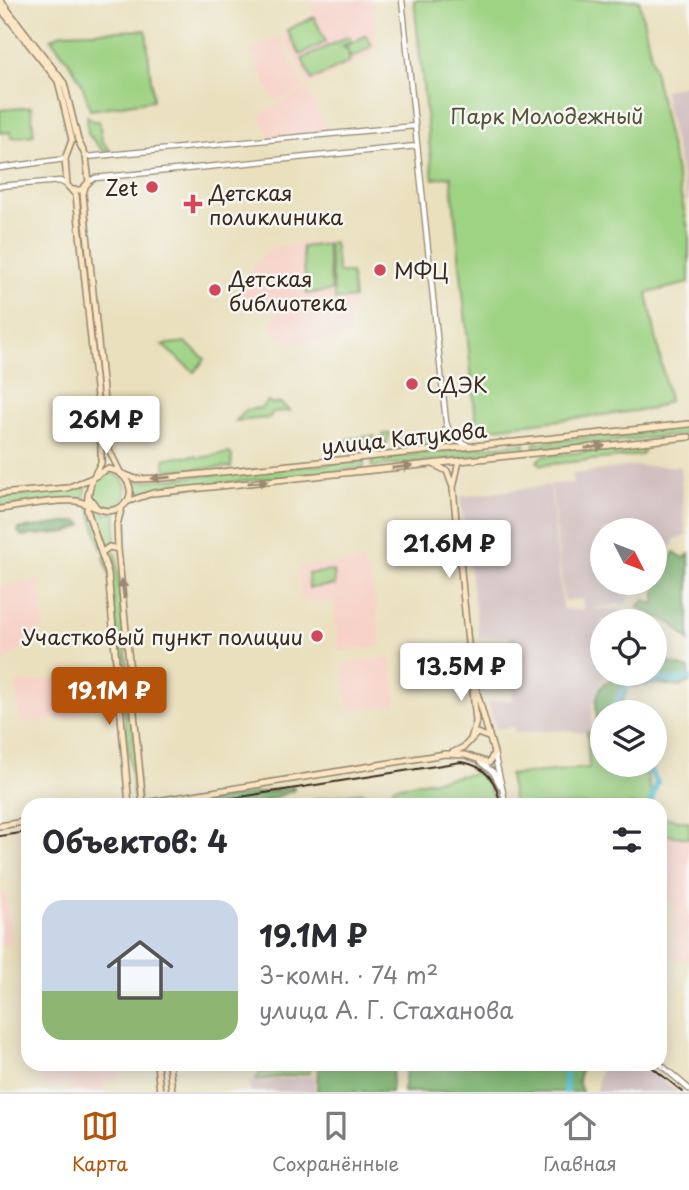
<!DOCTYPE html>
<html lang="ru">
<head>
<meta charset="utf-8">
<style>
  body { margin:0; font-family:"Playpen Sans",sans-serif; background:#f2f2f3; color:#2b2b33; height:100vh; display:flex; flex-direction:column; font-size:26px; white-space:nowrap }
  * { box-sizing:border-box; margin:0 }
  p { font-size:23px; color:#7c7c81 }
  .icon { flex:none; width:38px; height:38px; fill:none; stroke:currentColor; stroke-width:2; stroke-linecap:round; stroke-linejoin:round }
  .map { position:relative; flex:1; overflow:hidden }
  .details { position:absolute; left:21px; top:798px; width:646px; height:273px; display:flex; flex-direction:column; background:#fff; border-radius:21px; box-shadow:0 4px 18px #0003 }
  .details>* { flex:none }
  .needle { width:46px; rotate:132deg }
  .buttons { position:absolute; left:590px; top:518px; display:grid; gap:14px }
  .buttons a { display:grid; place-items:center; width:77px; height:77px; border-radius:50%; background:#fff; box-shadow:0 4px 18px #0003; font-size:35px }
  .price { position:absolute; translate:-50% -60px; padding:0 16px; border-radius:7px; background:#fff; color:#222; font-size:23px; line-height:46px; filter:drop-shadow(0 2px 4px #0008) }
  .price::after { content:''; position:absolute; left:50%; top:42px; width:21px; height:16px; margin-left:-10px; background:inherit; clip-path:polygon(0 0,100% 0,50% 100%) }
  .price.active { background:#b45309; color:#fff }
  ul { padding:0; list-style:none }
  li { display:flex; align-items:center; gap:21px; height:175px; padding:0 21px }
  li+li { border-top:2px solid #e1e1e2 }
  li span { display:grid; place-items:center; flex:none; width:196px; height:140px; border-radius:21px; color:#555 }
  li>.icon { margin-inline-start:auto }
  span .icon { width:84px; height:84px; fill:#fffc; stroke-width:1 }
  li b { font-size:30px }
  h2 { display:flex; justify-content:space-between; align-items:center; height:84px; padding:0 21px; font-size:30px }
  .dock { display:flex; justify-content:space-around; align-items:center; height:98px; border-top:2px solid #e1e1e2; background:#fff; font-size:19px; color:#7c7c81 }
  .dock a { display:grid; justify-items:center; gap:4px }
  .dock .active { color:#b45309 }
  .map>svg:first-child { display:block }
</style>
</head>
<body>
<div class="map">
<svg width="689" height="1092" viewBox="0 0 689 1092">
  <rect width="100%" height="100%" fill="#f6f6f2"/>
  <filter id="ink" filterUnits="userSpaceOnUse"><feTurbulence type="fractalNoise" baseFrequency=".0143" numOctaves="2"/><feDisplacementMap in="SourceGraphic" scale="14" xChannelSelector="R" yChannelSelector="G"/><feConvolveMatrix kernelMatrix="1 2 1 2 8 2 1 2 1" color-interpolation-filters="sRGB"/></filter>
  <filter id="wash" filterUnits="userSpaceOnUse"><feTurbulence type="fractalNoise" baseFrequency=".00686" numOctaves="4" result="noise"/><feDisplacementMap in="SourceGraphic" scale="28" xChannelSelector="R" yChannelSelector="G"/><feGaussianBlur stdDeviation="1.57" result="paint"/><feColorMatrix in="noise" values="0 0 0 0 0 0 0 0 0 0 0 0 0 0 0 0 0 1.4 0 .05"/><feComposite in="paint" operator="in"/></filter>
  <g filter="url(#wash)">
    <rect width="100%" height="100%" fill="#eae0bd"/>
    <!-- built -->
    <path fill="#f7d1c7" d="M 309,0 L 373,0 L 378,52 L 308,86 L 283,35 L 283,30 L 315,13 Z
      M 279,37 L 304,88 L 275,102 L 250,51 Z
      M 307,89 L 328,130 L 270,137 L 259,115 Z
      M 327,241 L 334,299 L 253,307 L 241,298 L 244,293 L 237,287 L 269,248 Z
      M 352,300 L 354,315 L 349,317 L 351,336 L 288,343 L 271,329 L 270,322 L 284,307 Z
      M 363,561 L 375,595 L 381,646 L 339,651 L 334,602 L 301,602 L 298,569 L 301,566 Z
      M 38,581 L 44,628 L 33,640 L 4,661 L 0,585 Z
      M 388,657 L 393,663 L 397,704 L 354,711 L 349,708 L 343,664 Z
      M 76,677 L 79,717 L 20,723 L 16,684 Z
      M 663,817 L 689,822 L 689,960 L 674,960 L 673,899 L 660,901 Z
      M 0,894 L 7,894 L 11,944 L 0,945 Z
      M 40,1064 L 131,1064 L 115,1080 L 103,1081 L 104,1092 L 70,1092 L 68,1084 L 43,1087 Z"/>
    <!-- industrial -->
    <path fill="#d2bfc0" d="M 689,84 L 689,210 L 663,90 Z
      M 634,466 L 680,466 L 686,536 L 674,539 L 674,543 L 655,570 L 654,530 L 602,530 L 602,583 L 646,583 L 642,588 L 628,594 L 628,603 L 591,609 L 623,609 L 628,621 L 602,621 L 604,674 L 593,703 L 591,730 L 582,733 L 566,730 L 515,733 L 514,727 L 496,729 L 488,701 L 513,700 L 509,636 L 479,637 L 460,497 L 550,485 L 563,609 L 584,610 L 582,599 L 564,601 L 551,484 L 573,483 L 572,474 Z
      M 601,1064 L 639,1064 L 679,1092 L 596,1092 Z
      M 314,1076 L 315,1092 L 250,1092 L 250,1083 Z"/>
    <!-- green -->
    <path fill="#9fd384" stroke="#6d7e51" stroke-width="2" d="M 414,0 L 639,0 L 689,233 L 689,283 L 647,293 L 669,401 L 652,409 L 477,430 L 451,176 L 433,179 Z
      M 314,17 L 326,42 L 300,55 L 287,30 Z
      M 146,30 L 153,100 L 90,110 C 84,81 70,62 51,39 L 62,33 Z
      M 366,35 L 372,46 L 352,58 L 348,52 L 350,62 L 312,80 L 302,59 L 349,36 L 351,41 L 342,46 L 348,51 L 346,46 Z
      M 31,107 L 34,135 L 11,138 L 10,132 L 0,133 L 0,110 Z
      M 87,116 L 93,121 L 99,121 L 102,141 L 111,151 L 103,151 L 88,134 Z
      M 334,242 L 338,273 L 351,273 L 354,298 L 335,300 L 328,243 Z
      M 326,244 L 332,291 L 307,294 L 302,247 Z
      M 185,342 L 205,359 L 194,372 L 162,345 Z
      M 268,401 L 272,404 L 280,403 L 290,411 L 273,412 L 269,418 L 236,421 L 246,410 L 261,408 Z
      M 689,427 L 689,434 L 534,449 L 534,443 Z
      M 390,433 L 387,443 L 349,447 L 345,445 L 348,439 L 374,436 L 376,439 L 383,439 L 383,434 Z
      M 431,435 L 437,445 L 395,447 L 395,440 Z
      M 525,443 L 525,450 L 372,467 L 372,459 Z
      M 641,447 L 644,451 L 641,455 L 541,465 L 537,461 L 543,456 Z
      M 229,453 L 232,456 L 231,467 L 166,470 L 164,460 L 167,458 L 196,456 L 199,458 Z
      M 364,461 L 364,468 L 133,493 L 132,482 Z
      M92 490a17 17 0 1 1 34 0a17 17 0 1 1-34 0Z
      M 86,487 L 84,501 L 75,499 L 0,506 L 0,498 Z
      M 89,506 L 108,514 L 116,512 L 115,545 L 106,542 L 101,548 Z
      M 110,550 L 116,553 L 130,694 L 125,696 L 110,576 L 104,557 Z
      M 334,571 L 335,585 L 309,588 L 308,574 Z
      M 130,701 L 139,799 L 134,800 L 123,702 Z
      M 587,732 L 602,733 L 602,765 L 644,765 L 652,796 L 647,805 L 514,805 L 509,775 L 589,768 Z
      M 476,773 L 486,781 L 496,805 L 315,805 L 314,799 L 363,792 L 367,797 L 391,794 L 394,787 Z
      M 663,817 L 689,822 L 689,838 L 661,834 Z
      M 309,1066 L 310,1073 L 255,1080 L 261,1072 Z"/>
    <!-- forest -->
    <path fill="#7fb572" stroke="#5d7048" stroke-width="2" d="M 79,521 L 83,525 L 68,532 L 22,536 L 18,532 L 19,529 Z
      M 674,552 L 684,558 L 689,554 L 689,641 L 673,624 L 637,607 L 645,600 L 655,605 L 655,592 Z
      M 667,662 L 689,669 L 689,682 L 680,687 L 660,684 L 661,676 L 655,673 L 654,663 Z
      M 620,674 L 635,674 L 627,677 L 621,687 L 627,691 L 621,706 L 622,712 L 602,712 L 602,733 L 599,732 C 596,716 592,695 605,683 C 610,679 615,678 620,674 Z
      M 294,787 L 294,790 L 263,802 L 263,805 L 186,805 Z
      M 318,1064 L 394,1064 L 391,1092 L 317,1092 Z
      M 407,1064 L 599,1064 L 581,1068 L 578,1081 L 582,1092 L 403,1092 Z"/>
    <!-- water -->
    <path fill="#5bc2d9" stroke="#4b767c" stroke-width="2" d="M 655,673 L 661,676 L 657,684 L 631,687 L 623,684 C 631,671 642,675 655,673 Z"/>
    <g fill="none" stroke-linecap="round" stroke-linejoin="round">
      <!-- river -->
      <path stroke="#5bc2d9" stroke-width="6" d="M 653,678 L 675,681 L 689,678
        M 616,712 L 619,697 L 629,682
        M 646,765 L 657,782 L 650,805
        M 565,1064 L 566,1092"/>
    </g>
  </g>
  <g filter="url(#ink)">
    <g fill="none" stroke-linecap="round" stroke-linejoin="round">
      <!-- tertiary casing -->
      <g stroke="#92856e" stroke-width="7">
        <path id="tertiary" d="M 402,0 L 446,422 L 451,437 L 467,445
          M 86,157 L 415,126
          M 0,168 L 65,159
          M 89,182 L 95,178 L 417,146
          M 0,186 L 60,181 L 67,185
          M 442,449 L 445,430
          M 494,753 L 506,805
          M 480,762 L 493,772 L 501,787
          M 660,1064 L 689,1089"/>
      </g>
      <!-- secondary casing -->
      <g stroke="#92856e" stroke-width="8">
        <path id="secondary" d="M 0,0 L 64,83 L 78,140 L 86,157 L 89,182 L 81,190 L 72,190
          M 0,8 L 58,81 L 72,140 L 65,159 L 67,185 L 76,195 L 101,436 L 101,463 L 95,474
          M 85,187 L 83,194 L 109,450 L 120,472
          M 459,461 L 453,488 L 471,674
          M 435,465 L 447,471 L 452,485
          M 123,474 L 136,479 L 163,478 L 689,424
          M 0,494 L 67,488 L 92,478
          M 88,496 L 87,510 L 108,573 L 129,805
          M 126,502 L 153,493 L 689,437
          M 122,506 L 117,525 L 118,549 L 143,805
          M 0,509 C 24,506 52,499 76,501 C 89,503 103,515 117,509 C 141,500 129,470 107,469 L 92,478 L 88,496 L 97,508
          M 101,553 L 109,547 L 118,549
          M 471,739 L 476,722 L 473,691
          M 452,753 L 464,747 L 477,733 L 488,737
          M 132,805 L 445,754 L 465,755 L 489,763 L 494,753 L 471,671
          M 0,826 L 28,821
          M 157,1064 L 160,1092
          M 169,1064 L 172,1092"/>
      </g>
      <!-- tertiary -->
      <use href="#tertiary" stroke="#fff" stroke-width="4.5"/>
      <!-- secondary -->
      <use href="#secondary" stroke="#fce6c4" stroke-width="5"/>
      <!-- tram -->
      <path stroke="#3b2a1e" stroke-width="2" d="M 189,805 L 461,762 C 485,765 498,782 500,805
        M 0,836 L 28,832
        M 648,1064 L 683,1092"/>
    </g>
    <!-- one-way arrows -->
    <defs><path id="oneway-solid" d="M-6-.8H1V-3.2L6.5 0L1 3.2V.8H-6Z" transform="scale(1.75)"/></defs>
    <g fill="#9c8871">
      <use href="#oneway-solid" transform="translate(595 447) rotate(-6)"/>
      <use href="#oneway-solid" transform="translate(402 467) rotate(-6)"/>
      <use href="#oneway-solid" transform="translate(161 478) rotate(175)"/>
      <use href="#oneway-solid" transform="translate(258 482) rotate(-6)"/>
      <use href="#oneway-solid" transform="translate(123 589) rotate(-96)"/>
    </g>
  </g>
  <!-- markers -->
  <g fill="#d1495b" stroke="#f6f6f2" stroke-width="2.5">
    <circle cx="152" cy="187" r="7"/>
    <path d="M189.5 193.5h7v7h7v7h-7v7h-7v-7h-7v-7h7z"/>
    <circle cx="380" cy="270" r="7"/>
    <circle cx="215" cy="290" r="7"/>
    <circle cx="412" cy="384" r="7"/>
    <circle cx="317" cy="636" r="7"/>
  </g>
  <g text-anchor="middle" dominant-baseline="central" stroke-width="5" stroke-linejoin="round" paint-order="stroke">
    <!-- park labels -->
    <g font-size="21" fill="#545438" stroke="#f6f6f2">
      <text x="547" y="115">Парк Молодежный</text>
    </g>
    <!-- poi labels -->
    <g font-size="21" fill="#3b2a1e" stroke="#f6f6f2" text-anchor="start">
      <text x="138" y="187" text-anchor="end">Zet</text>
      <text x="209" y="192">Детская<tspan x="209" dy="24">поликлиника</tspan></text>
      <text x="394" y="270">МФЦ</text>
      <text x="229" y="278">Детская<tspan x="229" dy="24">библиотека</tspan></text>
      <text x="426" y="384">СДЭК</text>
      <text x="303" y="636" text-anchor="end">Участковый пункт полиции</text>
    </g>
    <!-- street labels -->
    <g font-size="21" fill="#3b2a1e" stroke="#f6f6f2">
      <text transform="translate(404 437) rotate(-6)">улица Катукова</text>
    </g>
  </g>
</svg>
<div class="buttons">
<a><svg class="needle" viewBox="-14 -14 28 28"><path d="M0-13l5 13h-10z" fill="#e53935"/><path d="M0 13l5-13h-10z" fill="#7c7c81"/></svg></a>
<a><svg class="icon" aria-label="locate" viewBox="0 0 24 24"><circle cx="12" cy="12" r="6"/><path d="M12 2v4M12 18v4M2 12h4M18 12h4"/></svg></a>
<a><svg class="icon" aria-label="layers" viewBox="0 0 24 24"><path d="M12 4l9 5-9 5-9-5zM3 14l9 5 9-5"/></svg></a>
</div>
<b class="price" style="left:106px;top:456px">26M ₽</b>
<b class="price" style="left:449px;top:580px">21.6M ₽</b>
<b class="price" style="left:461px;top:703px">13.5M ₽</b>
<b class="price active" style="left:109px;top:727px">19.1M ₽</b>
<section class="details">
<h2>Объектов: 4<svg class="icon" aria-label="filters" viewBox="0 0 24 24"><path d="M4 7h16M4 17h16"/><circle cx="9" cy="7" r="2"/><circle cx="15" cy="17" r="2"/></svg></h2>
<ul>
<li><span style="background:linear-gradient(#c9d6e8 65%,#8fb573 0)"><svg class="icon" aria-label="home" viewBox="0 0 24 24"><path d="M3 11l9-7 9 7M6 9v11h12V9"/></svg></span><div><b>19.1M ₽</b><p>3-комн. · 74 m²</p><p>улица А. Г. Стаханова</p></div></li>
</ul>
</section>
</div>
<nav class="dock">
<a class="active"><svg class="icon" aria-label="map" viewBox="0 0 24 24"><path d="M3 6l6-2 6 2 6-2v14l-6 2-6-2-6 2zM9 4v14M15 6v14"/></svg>Карта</a>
<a><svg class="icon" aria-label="saved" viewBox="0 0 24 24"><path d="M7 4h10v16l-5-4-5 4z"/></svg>Сохранённые</a>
<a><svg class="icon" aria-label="home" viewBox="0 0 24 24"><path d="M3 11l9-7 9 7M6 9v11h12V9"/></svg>Главная</a>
</nav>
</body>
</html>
